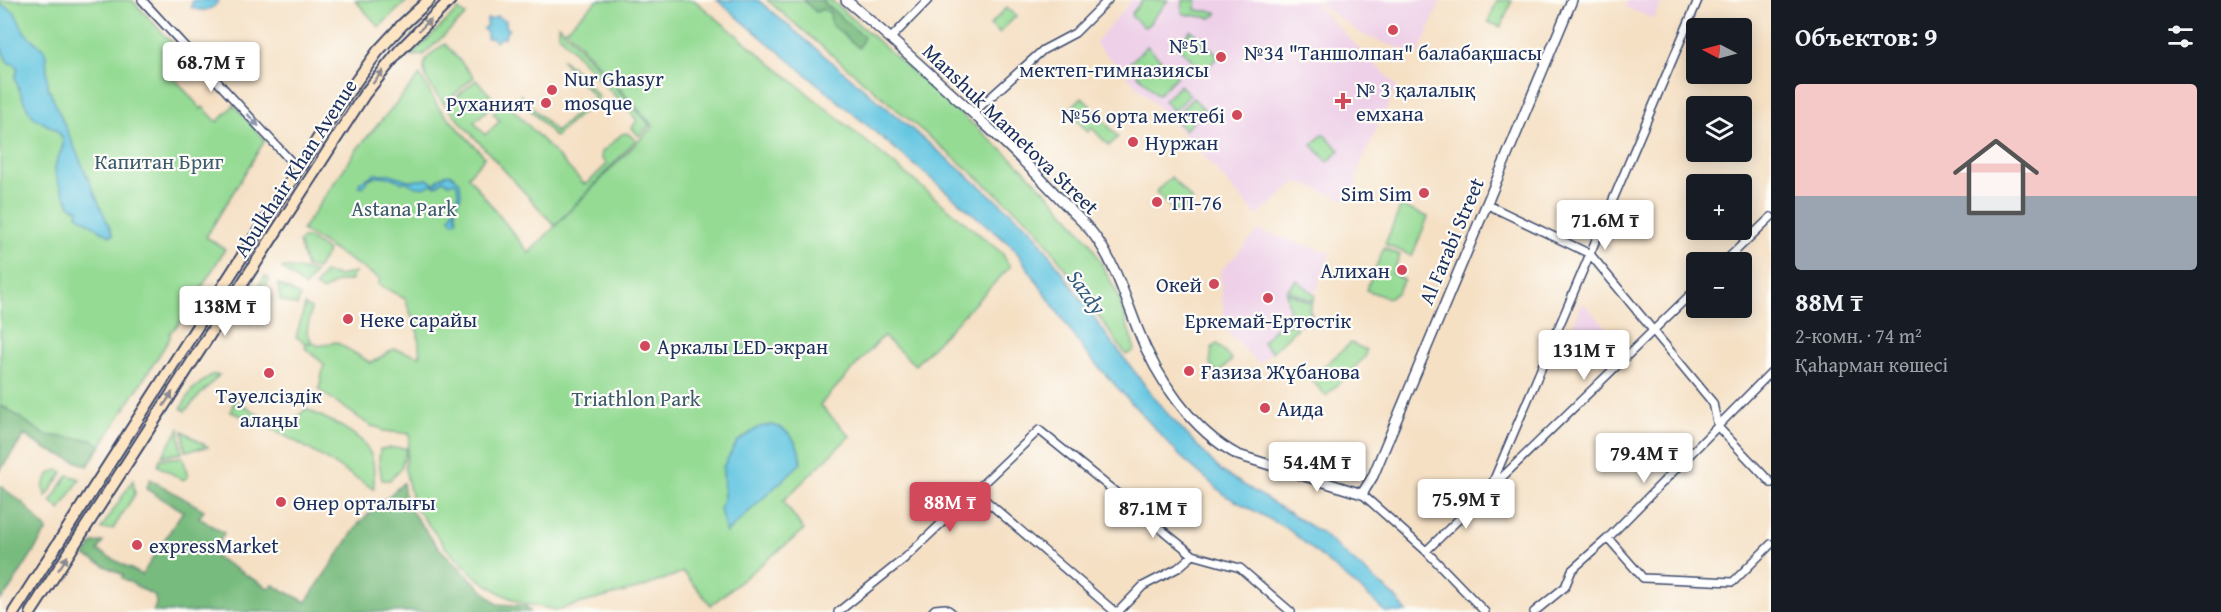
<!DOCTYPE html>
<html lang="ru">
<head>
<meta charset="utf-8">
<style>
  body { margin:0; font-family:"Gentium Book Plus",serif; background:#242831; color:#f1f3f6; height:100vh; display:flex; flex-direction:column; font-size:22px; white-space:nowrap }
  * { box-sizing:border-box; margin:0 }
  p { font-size:20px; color:#9ea1a6 }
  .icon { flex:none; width:33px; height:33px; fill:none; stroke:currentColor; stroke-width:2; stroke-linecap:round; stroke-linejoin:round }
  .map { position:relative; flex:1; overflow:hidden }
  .sheet { display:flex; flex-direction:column; background:#171b24; width:450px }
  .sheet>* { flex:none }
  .needle { width:39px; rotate:276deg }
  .controls { position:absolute; left:1686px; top:18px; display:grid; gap:12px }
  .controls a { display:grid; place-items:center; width:66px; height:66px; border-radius:6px; background:#171b24; box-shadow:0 3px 15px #0003; font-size:30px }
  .price { position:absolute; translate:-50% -51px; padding:0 14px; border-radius:6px; background:#fff; color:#222; font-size:20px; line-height:39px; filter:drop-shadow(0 2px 3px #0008) }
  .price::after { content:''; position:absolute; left:50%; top:36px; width:18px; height:14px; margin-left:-9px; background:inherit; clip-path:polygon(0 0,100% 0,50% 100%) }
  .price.current { background:#d1495b; color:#fff }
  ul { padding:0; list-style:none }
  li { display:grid; align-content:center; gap:12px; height:318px; padding:0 24px }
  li+li { border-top:2px solid #363941 }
  li span { display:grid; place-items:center; height:186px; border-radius:6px; color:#555 }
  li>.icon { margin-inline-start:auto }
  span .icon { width:108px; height:108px; fill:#fffc; stroke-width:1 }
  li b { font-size:26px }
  h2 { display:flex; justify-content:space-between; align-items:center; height:72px; padding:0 24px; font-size:26px }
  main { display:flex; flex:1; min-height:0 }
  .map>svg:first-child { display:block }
</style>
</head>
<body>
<main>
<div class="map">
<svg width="1771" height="612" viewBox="0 0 1771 612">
  <rect width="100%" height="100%" fill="#fdfcf7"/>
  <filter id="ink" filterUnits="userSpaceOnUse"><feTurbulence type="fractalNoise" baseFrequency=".0167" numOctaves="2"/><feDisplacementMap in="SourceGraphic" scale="12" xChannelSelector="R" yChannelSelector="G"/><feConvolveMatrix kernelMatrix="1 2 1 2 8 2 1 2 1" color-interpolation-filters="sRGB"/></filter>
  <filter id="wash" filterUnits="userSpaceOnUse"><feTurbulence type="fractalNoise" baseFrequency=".008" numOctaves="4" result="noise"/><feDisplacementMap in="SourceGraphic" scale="24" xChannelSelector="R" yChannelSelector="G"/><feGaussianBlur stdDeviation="1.35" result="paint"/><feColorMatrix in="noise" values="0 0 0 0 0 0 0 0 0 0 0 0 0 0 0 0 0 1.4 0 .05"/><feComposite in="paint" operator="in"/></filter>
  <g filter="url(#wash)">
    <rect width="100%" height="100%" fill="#f5e0c4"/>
    <!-- built -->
    <path fill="#eed0e8" d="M 1132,0 L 1314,0 L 1318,7 L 1397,86 L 1360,165 L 1351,202 L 1297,182 L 1257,216 L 1185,135 L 1095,43 Z
      M 1322,0 L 1441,0 L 1418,55 L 1365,36 L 1318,4 Z
      M 1628,0 L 1662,0 L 1654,19 L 1625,7 Z
      M 1259,230 L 1330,253 L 1309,311 L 1312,314 L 1259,364 L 1225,329 L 1220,272 Z
      M 1582,302 L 1606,327 L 1581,352 L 1568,339 Z"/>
    <!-- green -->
    <path fill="#95db94" stroke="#588579" stroke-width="1.5" d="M 0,0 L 132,0 L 185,57 L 169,72 L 201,109 L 203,107 L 217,122 L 234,105 L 265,140 L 206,237 L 225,249 L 193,302 L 186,305 C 185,317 180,325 170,332 L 170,338 L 88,466 L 46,449 L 25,435 L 0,470 Z
      M 355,0 L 408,0 L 379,27 Z
      M 598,0 L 694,0 L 1002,253 L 1010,267 L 915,365 L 883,336 L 820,405 L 850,436 L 783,501 L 804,530 L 711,605 L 683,572 L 644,587 L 556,610 L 519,602 L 502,594 L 477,578 L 446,548 L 413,504 L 405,469 L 410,434 L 383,431 L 380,428 L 371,426 L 319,390 L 324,364 L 306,349 L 305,345 L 315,343 L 318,346 L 336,342 L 371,363 L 394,349 L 420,356 L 418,333 L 405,299 L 378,284 L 380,279 L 302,230 L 358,148 L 420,75 L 439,108 L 485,157 L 468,176 L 529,253 L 653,126 L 566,29 Z
      M 767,0 L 831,0 L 1016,162 L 1055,201 L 1089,241 L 1117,293 L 1135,350 L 1126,355 L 1035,226 Z
      M 1143,0 L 1168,0 L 1147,26 L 1144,27 L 1132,17 L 1132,13 Z
      M 1183,0 L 1197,0 L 1195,10 L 1217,12 L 1217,14 L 1211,18 L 1184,14 L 1182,11 Z
      M 1497,0 L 1512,0 L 1501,27 L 1488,22 Z
      M 1007,7 L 1016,16 L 999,33 L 990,25 Z
      M 458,10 L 466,15 L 423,55 L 410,56 Z
      M 559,25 L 650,125 L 639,136 L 632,128 L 637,120 L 558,34 Z
      M 1191,30 L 1219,56 L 1204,71 L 1177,46 Z
      M 445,44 L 474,77 L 444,104 C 436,93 418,75 426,60 C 429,54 439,48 445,44 Z
      M 1147,46 L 1177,76 L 1158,95 L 1128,65 Z
      M 561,59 L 570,65 L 599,97 L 555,137 L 528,107 L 520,94 L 556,132 L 594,97 Z
      M 476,80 L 494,99 L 494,104 L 474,122 L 485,135 L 500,121 L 493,113 L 505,101 L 584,184 L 588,183 L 607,164 L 602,159 L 601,153 L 622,134 L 627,133 L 636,140 L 555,226 L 446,106 Z
      M 1180,85 L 1190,95 L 1174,111 L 1164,101 Z
      M 1082,97 L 1118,137 L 1109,146 L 1092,128 L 1088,132 L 1068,111 Z
      M 1193,98 L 1205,110 L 1185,130 L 1173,118 Z
      M 1323,134 L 1340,150 L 1328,162 L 1312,145 Z
      M 1171,177 L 1193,201 L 1178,215 L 1156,192 Z
      M 1401,206 L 1428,217 L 1412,256 L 1385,244 Z
      M 303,238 L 309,238 L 328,251 L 317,269 L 306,267 L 299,242 Z
      M 1384,248 L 1400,255 L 1392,274 L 1404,280 L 1397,293 L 1388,298 L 1366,290 Z
      M 283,267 L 315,272 L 305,287 L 282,268 Z
      M 355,272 L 350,281 L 339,281 L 323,291 L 315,287 L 324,273 L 339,276 Z
      M 265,276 L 269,279 L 254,318 L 250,324 L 246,320 L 251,297 Z
      M 1297,280 L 1315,295 L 1313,301 L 1287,290 Z
      M 278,284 L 300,296 L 297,306 L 280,300 Z
      M 1286,292 L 1312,303 L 1309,311 L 1312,314 L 1301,324 L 1297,320 L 1282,321 L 1290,314 Z
      M 305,305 L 311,309 L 307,332 L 312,342 L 305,343 L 296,337 Z
      M 1294,324 L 1297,328 L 1272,352 L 1262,342 L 1279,325 Z
      M 1351,343 L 1366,350 L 1365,357 L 1326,396 L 1310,378 Z
      M 1217,344 L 1232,360 L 1218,373 L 1210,364 L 1212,348 Z
      M 211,375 L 219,375 L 185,411 L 181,408 L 192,390 Z
      M 234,399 L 278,427 L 282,423 L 287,426 L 306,409 C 324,418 361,433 369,451 C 375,461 374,477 374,489 C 328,461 283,430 231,412 Z
      M 179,429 L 182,453 L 162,456 Z
      M 183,431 L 208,447 L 185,451 Z
      M 390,448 L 407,448 L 401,468 L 390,480 L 382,480 L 379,461 L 380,449 Z
      M 183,457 L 188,477 L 183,480 L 158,466 L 160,459 Z
      M 59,470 L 63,472 L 46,497 L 43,488 C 45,479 49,471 59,470 Z
      M 68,475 L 80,479 L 60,510 L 51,501 Z
      M 133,480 L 135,494 L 113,529 L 101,529 Z"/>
    <!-- forest -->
    <path fill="#78bb7e" stroke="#4a756e" stroke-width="1.5" d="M 803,0 L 821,0 L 864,37 L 859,48 L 831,24 L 830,13 L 823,9 L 816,12 Z
      M 0,407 L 6,408 L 45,435 L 93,440 L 100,445 L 88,466 L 46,449 L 24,435 L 0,470 Z
      M 150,479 L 204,510 L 199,518 L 224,533 L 212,555 L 270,589 L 273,585 L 306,602 L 360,522 L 403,483 L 406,504 L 438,547 L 497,604 L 527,606 L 530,612 L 153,612 L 156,604 L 155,596 L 122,578 L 123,575 L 85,556 L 93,543 L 103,542 L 98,551 L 142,575 L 183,511 L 146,489 Z
      M 0,486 L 23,503 L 47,530 L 8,592 L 0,600 Z"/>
    <!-- water -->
    <path fill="#63c6e1" stroke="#3f7aa0" stroke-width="1.5" d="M 193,0 L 219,0 C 213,11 201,13 191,7 Z
      M 717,0 L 758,0 L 1032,230 L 1107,336 L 1164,410 L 1221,471 L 1320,532 L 1395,597 L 1407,612 L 1385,612 L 1365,593 L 1288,529 L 1226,496 L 1180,456 L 1085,352 L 1014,248 Z
      M 0,4 L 14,11 L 25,33 L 44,50 L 46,55 L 48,87 L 113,235 L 110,236 L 77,215 L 78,209 L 71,207 C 66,196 55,181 55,169 C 55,158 66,149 62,138 C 58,127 41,124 33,116 C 24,107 20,90 15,78 L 18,69 L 14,64 L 8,63 L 0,46 Z
      M 497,16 L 501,19 L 506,20 L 506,26 L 509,29 L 506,33 L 505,38 L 500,38 L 496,42 L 492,38 L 487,38 L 487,33 L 483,29 L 487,25 L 487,19 L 493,19 Z
      M 375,174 L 390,174 L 411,181 L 427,179 L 435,184 L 438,179 L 447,174 L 452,175 L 460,182 L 461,195 L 455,209 L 457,220 L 454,222 L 450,219 L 458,195 L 457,184 L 455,182 L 449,184 L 443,180 L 436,186 L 432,184 C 423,190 413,187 405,181 L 402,183 C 394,176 378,174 368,179 L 363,187 L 359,186 L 360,182 Z
      M 773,425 C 791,430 800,445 801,463 L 726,533 L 720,509 L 724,496 L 723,467 L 737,442 L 759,427 Z"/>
  </g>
  <g filter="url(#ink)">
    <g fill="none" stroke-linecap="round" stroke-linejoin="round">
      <!-- minor casing -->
      <g stroke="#3c4a6d" stroke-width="10">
        <path id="minor" d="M 142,0 L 298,169
          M 891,38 L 928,0
          M 973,113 L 1043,50 L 1075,33 L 1108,0
          M 1486,204 L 1590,254 L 1713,403 L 1718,427 L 1771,483
          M 1724,262 L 1771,217
          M 1489,491 L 1698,0
          M 976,492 L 1115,612
          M 1362,494 L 1426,551 L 1485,612
          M 1608,538 L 1643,578 L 1733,582 L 1771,544
          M 1426,551 L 1696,289
          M 838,612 L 905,558 L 1039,430 L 1193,555 L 1240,568 L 1291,612
          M 932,612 L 935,609 L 945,608 L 951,612
          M 1118,612 L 1143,586 L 1178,568 L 1193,555
          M 1534,612 L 1565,587 L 1572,570 L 1608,538 L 1771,372"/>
      </g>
      <!-- tertiary casing -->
      <g stroke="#3c4a6d" stroke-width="12">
        <path id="tertiary" d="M 846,0 C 895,41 942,85 989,128 C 1016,153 1041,178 1066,205 C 1075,215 1086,224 1094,235 C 1115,263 1125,297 1138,330 C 1156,377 1192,431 1238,455 L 1362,494 L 1373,476 L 1572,0"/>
      </g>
      <!-- secondary casing -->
      <g stroke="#3c4a6d" stroke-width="14">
        <path id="secondary" d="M 14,612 L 344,98 L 378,51 L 402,25 L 429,0
          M 31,612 L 364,95 L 400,50 L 450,0"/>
      </g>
      <!-- minor -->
      <use href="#minor" stroke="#fff" stroke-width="7"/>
      <!-- tertiary -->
      <use href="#tertiary" stroke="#fff" stroke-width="9"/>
      <!-- secondary -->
      <use href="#secondary" stroke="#fde5c4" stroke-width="10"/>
    </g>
    <!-- one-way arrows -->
    <defs><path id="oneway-solid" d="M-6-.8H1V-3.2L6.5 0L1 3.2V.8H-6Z" transform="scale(1.5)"/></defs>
    <g fill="#8c8a91">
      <use href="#oneway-solid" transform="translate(425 25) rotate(-44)"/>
      <use href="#oneway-solid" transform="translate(378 77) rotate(-52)"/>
      <use href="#oneway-solid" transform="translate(168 399) rotate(-57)"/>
      <use href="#oneway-solid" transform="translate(63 563) rotate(-57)"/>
    </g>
    <use fill="#8d97ae" href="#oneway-solid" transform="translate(253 120) rotate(47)"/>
  </g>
  <!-- markers -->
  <g fill="#d1495b" stroke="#fdfcf7" stroke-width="2">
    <circle cx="1393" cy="30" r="6"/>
    <circle cx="1221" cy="57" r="6"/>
    <circle cx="552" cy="90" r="6"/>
    <path d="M1340 92h6v6h6v6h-6v6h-6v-6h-6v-6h6z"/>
    <circle cx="546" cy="103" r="6"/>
    <circle cx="1237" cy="115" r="6"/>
    <circle cx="1133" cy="142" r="6"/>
    <circle cx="1424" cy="193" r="6"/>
    <circle cx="1157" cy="202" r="6"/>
    <circle cx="1402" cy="270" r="6"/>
    <circle cx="1214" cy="284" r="6"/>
    <circle cx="1268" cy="298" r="6"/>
    <circle cx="348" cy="319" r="6"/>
    <circle cx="645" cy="346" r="6"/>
    <circle cx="1189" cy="371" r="6"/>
    <circle cx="269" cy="373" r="6"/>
    <circle cx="1265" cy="408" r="6"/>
    <circle cx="281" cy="502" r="6"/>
    <circle cx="137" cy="545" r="6"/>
  </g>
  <g text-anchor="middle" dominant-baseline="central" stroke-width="4.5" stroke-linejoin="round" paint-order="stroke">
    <!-- poi labels -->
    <g font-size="21" fill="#1b2f5e" stroke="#fdfcf7" text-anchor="start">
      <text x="1209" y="45" text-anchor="end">№51<tspan x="1209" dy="24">мектеп-гимназиясы</tspan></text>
      <text x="1393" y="52" text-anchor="middle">№34 "Таншолпан" балабақшасы</text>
      <text x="564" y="78">Nur Ghasyr<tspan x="564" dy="24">mosque</tspan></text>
      <text x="1356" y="89">№ 3 қалалық<tspan x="1356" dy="24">емхана</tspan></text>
      <text x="534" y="103" text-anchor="end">Руханият</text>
      <text x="1225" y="115" text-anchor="end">№56 орта мектебі</text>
      <text x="1145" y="142">Нуржан</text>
      <text x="1412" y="193" text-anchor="end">Sim Sim</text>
      <text x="1169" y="202">ТП-76</text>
      <text x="1390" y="270" text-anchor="end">Алихан</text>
      <text x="1202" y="284" text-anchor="end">Окей</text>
      <text x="360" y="319">Неке сарайы</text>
      <text x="1268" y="320" text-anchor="middle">Еркемай-Ертөстік</text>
      <text x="657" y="346">Аркалы LED-экран</text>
      <text x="1201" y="371">Ғазиза Жұбанова</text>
      <text x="269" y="395" text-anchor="middle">Тәуелсіздік<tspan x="269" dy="24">алаңы</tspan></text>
      <text x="1277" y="408">Аида</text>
      <text x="293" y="502">Өнер орталығы</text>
      <text x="149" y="545">expressMarket</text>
    </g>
    <!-- street labels -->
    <g font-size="21" fill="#1b2f5e" stroke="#fdfcf7">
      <text transform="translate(1011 129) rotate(44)">Manshuk Mametova Street</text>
      <text transform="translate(295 168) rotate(-57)">Abulkhair Khan Avenue</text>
      <text transform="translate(1451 241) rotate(-67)">Al Farabi Street</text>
    </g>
    <!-- park labels -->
    <g font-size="21" fill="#3a5a6c" stroke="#fdfcf7">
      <text x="159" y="161">Капитан Бриг</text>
      <text x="404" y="208">Astana Park</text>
      <text x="636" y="398">Triathlon Park</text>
    </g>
    <!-- water labels -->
    <g font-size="22" font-style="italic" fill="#315c85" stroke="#fdfcf7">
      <text transform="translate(1087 292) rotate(54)">Sazdy</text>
    </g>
  </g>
</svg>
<div class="controls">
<a><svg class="needle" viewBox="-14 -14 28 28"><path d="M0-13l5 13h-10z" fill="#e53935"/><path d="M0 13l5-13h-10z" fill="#9ea1a6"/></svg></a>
<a><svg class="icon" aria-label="layers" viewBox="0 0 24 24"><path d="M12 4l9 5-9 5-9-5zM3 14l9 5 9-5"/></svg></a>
<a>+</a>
<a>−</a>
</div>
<b class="price" style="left:211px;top:93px">68.7M ₸</b>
<b class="price" style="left:1605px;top:251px">71.6M ₸</b>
<b class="price" style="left:225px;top:337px">138M ₸</b>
<b class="price" style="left:1584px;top:381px">131M ₸</b>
<b class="price" style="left:1644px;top:484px">79.4M ₸</b>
<b class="price" style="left:1317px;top:493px">54.4M ₸</b>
<b class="price" style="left:1466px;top:530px">75.9M ₸</b>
<b class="price current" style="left:950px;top:533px">88M ₸</b>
<b class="price" style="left:1153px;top:539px">87.1M ₸</b>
</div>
<section class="sheet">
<h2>Объектов: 9<svg class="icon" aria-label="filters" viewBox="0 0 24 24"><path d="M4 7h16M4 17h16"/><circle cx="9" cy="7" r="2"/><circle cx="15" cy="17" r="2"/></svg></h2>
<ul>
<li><span style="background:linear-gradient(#f6c9c9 60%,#9aa5b1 0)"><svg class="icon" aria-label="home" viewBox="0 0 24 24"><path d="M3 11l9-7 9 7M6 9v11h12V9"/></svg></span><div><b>88M ₸</b><p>2-комн. · 74 m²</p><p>Қаһарман көшесі</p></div></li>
</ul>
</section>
</main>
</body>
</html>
